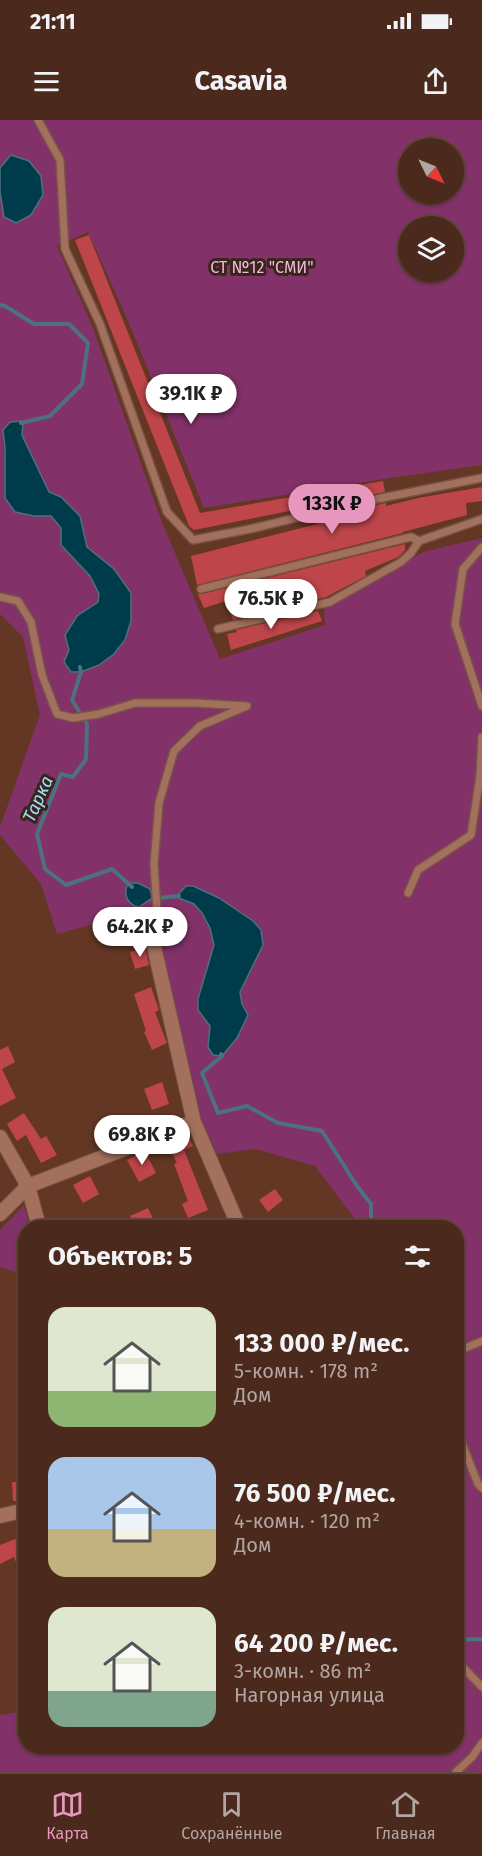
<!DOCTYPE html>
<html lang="ru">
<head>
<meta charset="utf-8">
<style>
  body { margin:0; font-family:"Fira Sans",sans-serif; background:#553529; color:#f1f3f6; height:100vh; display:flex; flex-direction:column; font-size:22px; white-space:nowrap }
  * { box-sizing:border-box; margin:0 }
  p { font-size:20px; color:#b2a6a3 }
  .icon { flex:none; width:33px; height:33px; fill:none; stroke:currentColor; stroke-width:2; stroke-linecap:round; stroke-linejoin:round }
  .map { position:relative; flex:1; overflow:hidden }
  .details { position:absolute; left:18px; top:1100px; width:446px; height:534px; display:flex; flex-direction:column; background:#4b291c; border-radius:24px; box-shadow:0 2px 4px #0004,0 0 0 2px #62453b }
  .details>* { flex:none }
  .needle { width:39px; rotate:133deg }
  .buttons { position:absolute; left:398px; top:18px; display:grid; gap:12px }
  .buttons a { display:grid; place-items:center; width:66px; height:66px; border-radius:50%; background:#4b291c; box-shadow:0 2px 4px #0004,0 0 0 2px #62453b; font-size:30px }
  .price { position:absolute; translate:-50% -51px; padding:0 14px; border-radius:21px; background:#fff; color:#222; font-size:20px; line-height:39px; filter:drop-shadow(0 2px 3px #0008) }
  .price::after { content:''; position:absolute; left:50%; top:36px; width:18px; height:14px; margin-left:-9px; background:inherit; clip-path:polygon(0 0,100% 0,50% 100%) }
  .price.active { background:#e797bd; color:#111 }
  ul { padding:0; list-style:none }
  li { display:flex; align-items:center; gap:18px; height:150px; padding:0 30px }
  li span { display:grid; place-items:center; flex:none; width:168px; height:120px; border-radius:18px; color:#555 }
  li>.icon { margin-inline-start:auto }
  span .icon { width:72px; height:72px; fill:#fffc; stroke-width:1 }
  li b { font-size:26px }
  h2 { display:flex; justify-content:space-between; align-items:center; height:72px; padding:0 30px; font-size:26px }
  .status { display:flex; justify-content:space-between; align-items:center; height:42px; padding:0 30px; background:#4b291c; direction:ltr }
  .status svg { height:16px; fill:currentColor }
  header { display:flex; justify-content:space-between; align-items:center; height:78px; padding:0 30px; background:#4b291c; font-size:27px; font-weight:700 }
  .menu { display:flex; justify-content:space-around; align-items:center; height:84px; border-top:2px solid #62453b; background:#4b291c; font-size:16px; color:#b2a6a3 }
  .menu a { display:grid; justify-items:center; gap:3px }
  .menu .active { color:#e797bd }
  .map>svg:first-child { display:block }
</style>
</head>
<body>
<div class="status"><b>21:11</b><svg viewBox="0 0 49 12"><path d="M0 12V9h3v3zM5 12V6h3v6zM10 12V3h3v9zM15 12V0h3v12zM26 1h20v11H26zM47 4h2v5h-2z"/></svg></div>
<header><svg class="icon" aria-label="menu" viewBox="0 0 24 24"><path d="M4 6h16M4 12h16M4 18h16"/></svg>Casavia<svg class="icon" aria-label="share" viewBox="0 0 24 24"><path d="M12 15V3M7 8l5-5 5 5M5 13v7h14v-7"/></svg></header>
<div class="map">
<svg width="482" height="1652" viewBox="0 0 482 1652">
  <rect width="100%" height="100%" fill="#643725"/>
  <!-- green -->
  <path fill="#823268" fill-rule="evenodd" d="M 0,0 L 482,0 L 482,345 L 390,358 L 204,388 L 129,203 L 88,112 L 57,126 L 93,208 L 161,400 L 220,539 L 325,505 L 324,489 L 423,432 L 482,418 L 482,1652 L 0,1652 L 0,1595 L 25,1591 L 26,1626 L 456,1626 L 456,1107 L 361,1107 L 315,1046 L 256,1029 L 217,1034 L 202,1000 L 152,788 L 57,814 L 41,764 L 0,715 L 0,707 L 40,595 L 23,517 L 0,494 L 0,69 L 4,97 L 11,35 L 0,48 ZM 408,28 L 453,28 L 453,74 L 408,74 ZM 408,106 L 453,106 L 453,152 L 408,152 ZM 23,302 L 22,315 L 49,372 L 61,377 L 82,413 L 87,427 L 114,449 L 114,534 L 100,545 L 81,552 L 69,530 L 65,515 L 77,496 L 98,482 L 100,474 L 90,456 L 61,425 L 61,408 L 51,396 L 34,396 L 5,378 L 3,310 ZM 193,766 L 219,778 L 253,801 C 254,812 258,828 256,839 C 250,866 231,862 248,895 L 237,918 L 230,925 L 208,927 L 210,906 C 206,901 200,896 198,890 C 196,883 200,874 202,867 C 214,831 221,814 193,783 Z
    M 24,1085 L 30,1107 L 26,1107 L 25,1155 L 0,1147 L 0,1110 Z"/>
  <!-- water -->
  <path fill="#003b4b" stroke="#4c727c" stroke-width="1.5" d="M 11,35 L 29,41 L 41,56 L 43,75 L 31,95 L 16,103 L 4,97 L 0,72 L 0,48 Z
    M 23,301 L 22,315 L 49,372 L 61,377 L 80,396 L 87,427 L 114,449 L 131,473 L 131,501 L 125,520 L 114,534 L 99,545 L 81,552 L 71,552 L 64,542 L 69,530 L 65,515 L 77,496 L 98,482 L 99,474 L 90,456 L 61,425 L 61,408 L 51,396 L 34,396 L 15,392 L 5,378 L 5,328 L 3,310 L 10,302 Z
    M 128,763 L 138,763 L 150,769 L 152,778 L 139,787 C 127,785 123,774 128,763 Z
    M 186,766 L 193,766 L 219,778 L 253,801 L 261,810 L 263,825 L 240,872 L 242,884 L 248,895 L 237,918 L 222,936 L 213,935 L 208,927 L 210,906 L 198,890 L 198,879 L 214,825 L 210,808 L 202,793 L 194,784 L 176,777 Z"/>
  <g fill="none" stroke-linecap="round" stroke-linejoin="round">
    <!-- stream -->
    <path stroke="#4c727c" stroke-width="4" d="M 0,185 L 5,186 L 34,204 L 69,204 L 88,223 L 82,264 L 50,296 L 21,303
      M 80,547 L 81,552 L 72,580 L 87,604 L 86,639 L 73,657 L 61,654 L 37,714 L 38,718 L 45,749 L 66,765 L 112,749 L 132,767
      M 157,778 L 179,776
      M 221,934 L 222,936 L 202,953 L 218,993 L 247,986 L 278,1003 L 322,1011 L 357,1066 L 371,1084 L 371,1107
      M 456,1520 L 482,1519"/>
  </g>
  <!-- building -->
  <path fill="#be4549" d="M 89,115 L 200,393 L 383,361 L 385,372 L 194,410 L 189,406 L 75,120 Z
    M 482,367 L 482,381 L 466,383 L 467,395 L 403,412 L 403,413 L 197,465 L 191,436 L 372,390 L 371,386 L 386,383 L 386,386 L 418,378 Z
    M 405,424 L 405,430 L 398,437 L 365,451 L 366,456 L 326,477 L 233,500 L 226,481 L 204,488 L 199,477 L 198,474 L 202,474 Z
    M 318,491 L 322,501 L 231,530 L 227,514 L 237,512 L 236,510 Z
    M 145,828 L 149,845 L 135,849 L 130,832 Z
    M 151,867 L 159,890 L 155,892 L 167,923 L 152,930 L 144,912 L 146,911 L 134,874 Z
    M 8,926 L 15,942 L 2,949 L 16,978 L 0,986 L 0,930 Z
    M 162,962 L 169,984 L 152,990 L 144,969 Z
    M 24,993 L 41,1019 L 46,1016 L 57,1035 L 41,1043 L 26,1015 L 17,1021 L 7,1004 Z
    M 187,1014 L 193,1026 L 184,1030 L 208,1090 L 188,1098 L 182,1084 L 188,1081 L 174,1044 L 177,1043 L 167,1023 Z
    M 145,1031 L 156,1053 L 139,1062 L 127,1040 Z
    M 90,1056 L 99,1074 L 83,1083 L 73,1065 Z
    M 275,1069 L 283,1080 L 268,1092 L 259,1080 Z
    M 148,1088 L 157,1107 L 135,1107 L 130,1096 Z
    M 12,1362 L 26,1362 L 26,1381 L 13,1381 Z
    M 23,1416 L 26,1423 L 26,1441 L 17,1445 L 14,1437 L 0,1444 L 0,1425 Z"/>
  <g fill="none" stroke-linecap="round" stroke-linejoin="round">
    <!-- lane casing -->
    <g stroke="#765446" stroke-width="10">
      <path id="lane" d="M 38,0 L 60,40 L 65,129 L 100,204 L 167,392 L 193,420 L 250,409 L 357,383 L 482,358
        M 482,427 L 463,449 L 455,504 L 482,586
        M 201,469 L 411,417 L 419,421 L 482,399
        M 0,477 L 18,481 L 31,502 L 42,555 L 57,594 L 73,598 L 99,594 L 135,583 L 195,583 L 247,586 L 200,606 L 174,631 L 159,683 L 154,744 L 157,790 L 147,796
        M 218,509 L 330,482 L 401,442 L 411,433 L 419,421
        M 408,773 L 418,750 L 471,715 L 480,656 L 482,617
        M 456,1232 L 482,1221
        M 456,1308 L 478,1364 L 482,1368
        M 456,1540 L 482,1567
        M 456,1652 L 472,1637 L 482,1623"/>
    </g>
    <!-- street casing -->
    <g stroke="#765446" stroke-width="16">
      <path id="street" d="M 147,796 L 194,1002 L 239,1107
        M 0,1017 L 28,1066 L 39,1107
        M 0,1094 L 28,1066 L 194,1002
        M 0,1396 L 26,1390"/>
    </g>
    <!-- lane -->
    <use href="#lane" stroke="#a3705d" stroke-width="7"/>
    <!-- street -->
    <use href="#street" stroke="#a3705d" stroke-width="14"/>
  </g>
  <g text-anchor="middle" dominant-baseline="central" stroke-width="6" stroke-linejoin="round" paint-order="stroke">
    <!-- park labels -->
    <g font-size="16" fill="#efbada" stroke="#3a251d">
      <text x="262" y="147">СТ №12 "СМИ"</text>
    </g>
    <!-- water labels -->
    <g font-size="18" font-style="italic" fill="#9ee0f8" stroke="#3a251d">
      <text transform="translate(38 679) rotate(-66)">Тарка</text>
    </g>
  </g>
</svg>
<div class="buttons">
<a><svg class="needle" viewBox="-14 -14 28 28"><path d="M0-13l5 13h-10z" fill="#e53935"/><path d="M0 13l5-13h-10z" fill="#b2a6a3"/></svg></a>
<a><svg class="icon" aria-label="layers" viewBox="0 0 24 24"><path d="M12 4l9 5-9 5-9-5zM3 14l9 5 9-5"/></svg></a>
</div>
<b class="price" style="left:191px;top:305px">39.1K ₽</b>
<b class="price active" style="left:332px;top:415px">133K ₽</b>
<b class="price" style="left:271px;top:510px">76.5K ₽</b>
<b class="price" style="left:140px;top:838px">64.2K ₽</b>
<b class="price" style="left:142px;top:1046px">69.8K ₽</b>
<section class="details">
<h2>Объектов: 5<svg class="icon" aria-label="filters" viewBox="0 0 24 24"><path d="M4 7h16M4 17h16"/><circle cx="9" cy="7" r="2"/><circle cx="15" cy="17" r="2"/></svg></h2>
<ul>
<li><span style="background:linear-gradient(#dfe7d0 70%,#8fb573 0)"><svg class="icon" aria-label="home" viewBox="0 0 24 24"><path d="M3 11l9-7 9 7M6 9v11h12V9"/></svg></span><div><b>133 000 ₽/мес.</b><p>5-комн. · 178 m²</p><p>Дом</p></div></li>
<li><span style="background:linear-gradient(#a9c7e8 60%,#c2b280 0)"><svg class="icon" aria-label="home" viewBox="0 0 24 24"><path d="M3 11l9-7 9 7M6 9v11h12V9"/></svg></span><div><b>76 500 ₽/мес.</b><p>4-комн. · 120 m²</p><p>Дом</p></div></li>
<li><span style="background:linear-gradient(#dfe7d0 70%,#7fa58c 0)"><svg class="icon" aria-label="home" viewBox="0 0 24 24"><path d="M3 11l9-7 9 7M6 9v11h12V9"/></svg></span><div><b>64 200 ₽/мес.</b><p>3-комн. · 86 m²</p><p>Нагорная улица</p></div></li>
</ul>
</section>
</div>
<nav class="menu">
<a class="active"><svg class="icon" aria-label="map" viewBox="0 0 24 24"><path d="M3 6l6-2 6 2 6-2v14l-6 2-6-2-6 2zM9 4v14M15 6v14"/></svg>Карта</a>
<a><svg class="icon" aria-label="saved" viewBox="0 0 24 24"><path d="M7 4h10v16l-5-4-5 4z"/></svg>Сохранённые</a>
<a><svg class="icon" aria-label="home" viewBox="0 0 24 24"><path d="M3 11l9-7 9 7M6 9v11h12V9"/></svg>Главная</a>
</nav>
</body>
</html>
